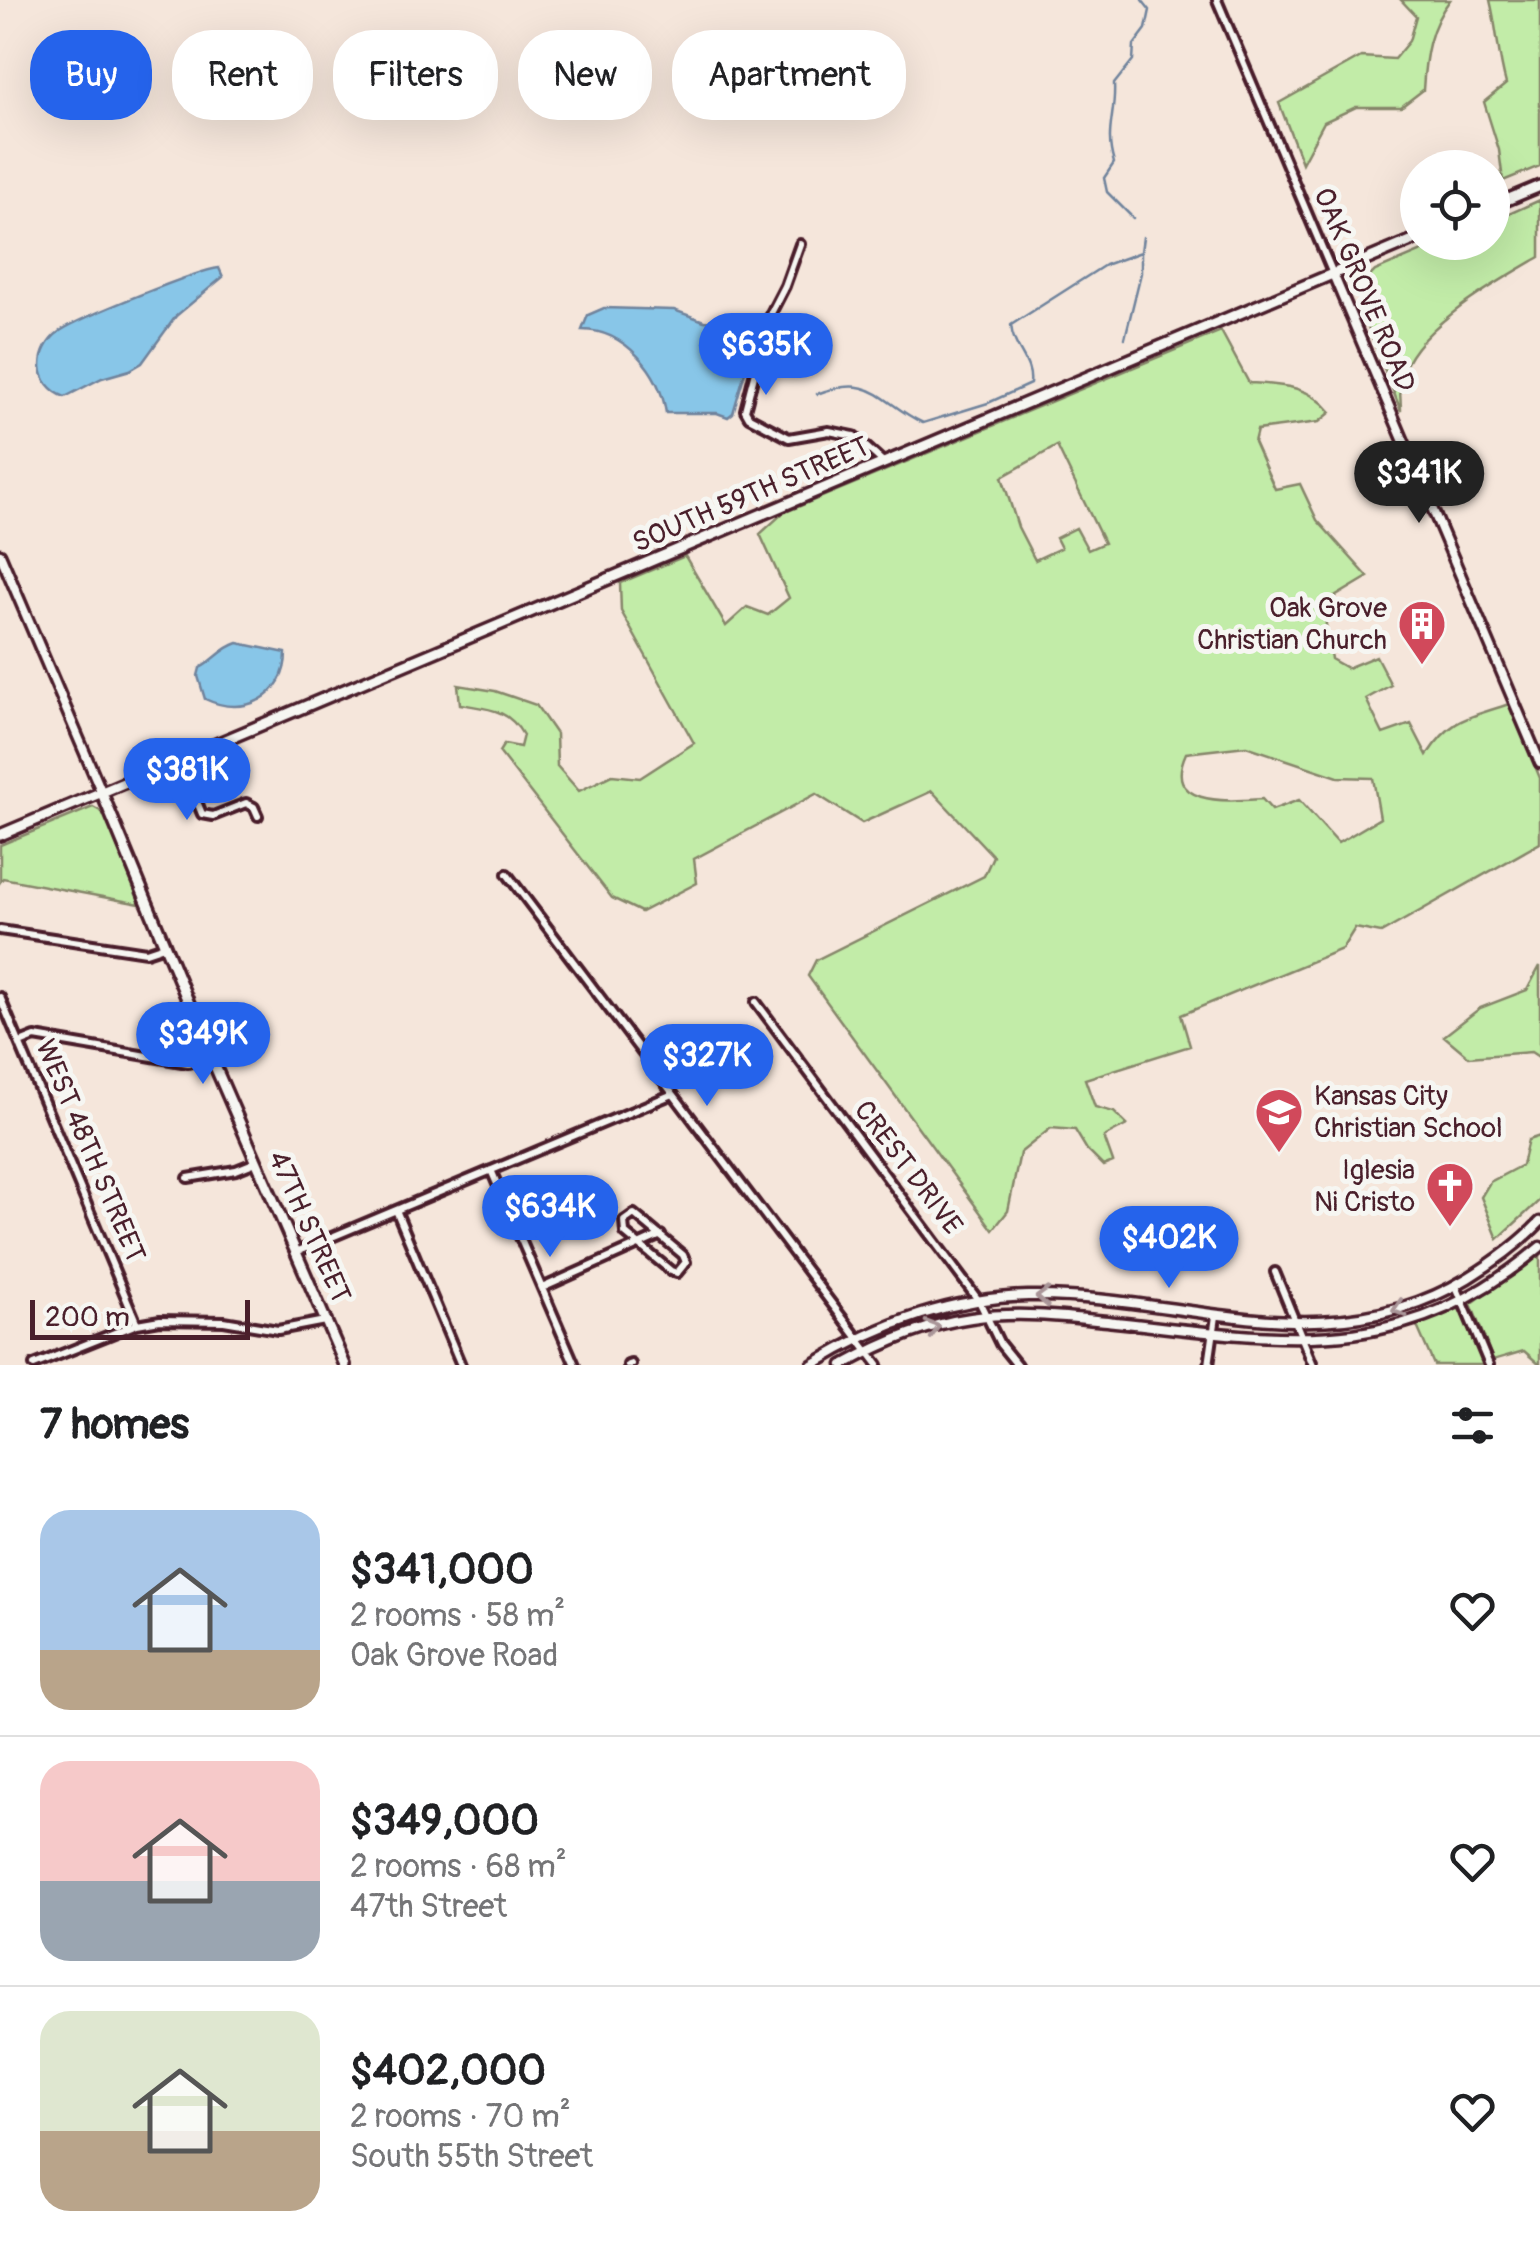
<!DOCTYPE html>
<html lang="en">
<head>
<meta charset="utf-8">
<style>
  body { margin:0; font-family:Pangolin,sans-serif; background:#f2f2f2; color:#202124; height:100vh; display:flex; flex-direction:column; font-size:38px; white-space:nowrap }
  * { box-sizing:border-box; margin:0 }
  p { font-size:32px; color:#757577 }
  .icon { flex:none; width:55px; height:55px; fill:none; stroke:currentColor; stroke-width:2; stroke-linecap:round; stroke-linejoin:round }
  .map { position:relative; height:1365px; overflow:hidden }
  .panel { display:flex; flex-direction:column; background:#fff; flex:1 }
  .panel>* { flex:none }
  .banner { position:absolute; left:30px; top:30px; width:1000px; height:90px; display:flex; gap:20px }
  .tools { position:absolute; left:1400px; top:150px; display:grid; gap:20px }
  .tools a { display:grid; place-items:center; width:110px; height:110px; border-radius:50%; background:#fff; box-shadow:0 10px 40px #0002; font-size:50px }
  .scale { position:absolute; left:30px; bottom:25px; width:220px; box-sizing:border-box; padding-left:10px; border:5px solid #4a1f2b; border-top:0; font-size:28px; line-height:35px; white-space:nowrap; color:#4a1f2b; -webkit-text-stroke:8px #f6f6f2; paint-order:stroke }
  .price { position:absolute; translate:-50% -85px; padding:0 22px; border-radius:35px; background:#2563eb; color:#fff; font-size:32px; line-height:65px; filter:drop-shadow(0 2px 5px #0008) }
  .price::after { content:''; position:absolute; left:50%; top:60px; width:30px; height:22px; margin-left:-15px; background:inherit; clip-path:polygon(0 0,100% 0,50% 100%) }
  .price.on { background:#222; color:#fff }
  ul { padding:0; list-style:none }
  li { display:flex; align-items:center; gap:30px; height:250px; padding:0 40px }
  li+li { border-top:2px solid #e0e0e0 }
  li span { display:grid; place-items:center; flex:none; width:280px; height:200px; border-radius:30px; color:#555 }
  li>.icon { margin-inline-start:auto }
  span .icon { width:120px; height:120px; fill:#fffc; stroke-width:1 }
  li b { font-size:42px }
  h2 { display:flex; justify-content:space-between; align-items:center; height:120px; padding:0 40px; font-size:42px }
  .pill { padding:0 35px; border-radius:40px; background:#fff; box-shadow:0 10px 40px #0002; font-size:35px; line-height:90px }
  .pill.on { background:#2563eb; color:#fff }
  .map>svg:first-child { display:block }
</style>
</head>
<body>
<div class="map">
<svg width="1540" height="1365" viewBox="0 0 1540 1365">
  <rect width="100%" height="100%" fill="#f5e6db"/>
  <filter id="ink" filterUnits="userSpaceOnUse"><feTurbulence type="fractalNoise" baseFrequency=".01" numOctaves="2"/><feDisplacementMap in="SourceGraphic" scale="20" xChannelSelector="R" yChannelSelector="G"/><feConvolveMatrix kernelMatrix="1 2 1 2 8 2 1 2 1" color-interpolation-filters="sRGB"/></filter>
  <g filter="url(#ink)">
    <!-- green -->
    <path fill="#c2eca8" stroke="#86866a" stroke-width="2.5" fill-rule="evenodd" d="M 1401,0 L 1450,0 C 1429,27 1425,56 1423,90 L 1401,107 L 1356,107 L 1324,122 L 1302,163 L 1279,103 L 1361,57 L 1394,59 L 1409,41 L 1416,16 Z
      M 1490,0 L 1540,0 L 1540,166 L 1503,181 L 1499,150 L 1484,102 L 1506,84 C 1498,56 1497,28 1490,0 Z
      M 1540,200 L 1540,257 C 1499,281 1411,329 1401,379 C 1399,389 1401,401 1401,411 L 1361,309 L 1360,286 L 1375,271 L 1441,243 L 1492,242 L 1493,221 Z
      M 1221,331 L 1249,383 C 1282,385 1309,385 1331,412 L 1319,422 L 1257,430 L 1254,442 L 1275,489 L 1300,484 L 1317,520 L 1368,577 L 1323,604 L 1331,659 L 1347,668 L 1376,656 L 1391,685 L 1366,699 L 1383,734 L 1411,724 L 1427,755 C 1452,717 1468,718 1509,704 L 1540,778 L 1540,843 L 1381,933 L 1355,928 L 1342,949 L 1181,1015 L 1190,1046 L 1085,1079 L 1095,1107 L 1114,1112 L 1127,1125 L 1104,1137 L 1113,1162 L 1103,1166 L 1087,1150 L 1075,1130 L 1051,1128 L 1020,1153 L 1008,1211 L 993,1230 L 808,976 L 816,960 L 984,876 L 993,856 L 932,791 L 862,823 L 816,794 L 694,859 L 697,883 L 641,912 L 612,898 L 499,752 L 504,744 L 520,747 L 523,735 C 508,708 488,709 460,704 L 458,685 L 495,691 L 536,705 L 556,734 L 557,766 L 579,791 L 612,775 L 640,778 L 694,743 L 621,611 L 620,583 L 685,556 L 726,626 L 747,607 L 768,615 L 789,598 L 760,534 L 783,513 ZM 1057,446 L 1104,543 L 1088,550 L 1076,528 L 1056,538 L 1061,548 L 1035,560 L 1018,527 L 1002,477 ZM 1246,746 L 1338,777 L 1373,778 L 1380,818 L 1338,843 L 1299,800 L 1272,810 L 1262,799 C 1231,801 1161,808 1186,753 Z
      M 93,807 L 104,813 L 140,904 L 3,878 L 0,882 L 0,845 Z
      M 1540,966 L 1540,1058 L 1531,1052 L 1469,1057 L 1444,1036 L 1480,1008 L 1527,990 Z
      M 1540,1136 L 1540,1200 L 1498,1239 L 1481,1197 L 1490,1182 L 1522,1165 L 1528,1140 Z
      M 1540,1253 L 1540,1365 L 1524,1351 L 1493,1360 L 1471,1304 Z
      M 1456,1308 L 1461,1310 L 1484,1365 L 1434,1365 L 1416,1324 Z"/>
    <!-- water -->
    <path fill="#88c6e8" stroke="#6f839c" stroke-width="2.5" d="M 219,268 L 223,277 L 176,316 L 142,363 L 130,370 L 102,378 L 65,397 C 34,385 34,350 60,331 C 79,318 198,270 219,268 Z
      M 604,308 L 674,310 L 704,321 L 755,324 L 757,331 L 733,413 L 728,417 L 717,413 L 666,413 C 660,372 625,330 582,330 L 588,315 Z
      M 238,643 L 286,653 C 286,697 244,718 205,699 L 198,676 L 200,668 C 215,660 222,648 238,643 Z"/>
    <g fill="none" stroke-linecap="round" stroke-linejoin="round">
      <!-- stream -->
      <path stroke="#6f839c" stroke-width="2.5" d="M 1133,218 L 1107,192 L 1104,178 L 1114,163 C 1104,130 1116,116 1114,84 L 1133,60 L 1134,45 L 1146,29 L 1150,10 L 1142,0
        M 1125,338 L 1141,273 L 1141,252
        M 817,394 C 874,372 880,403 923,423 L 988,403 L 1030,384 C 1033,361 1013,350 1011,325 L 1105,265 L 1141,252 L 1143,237"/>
      <!-- minor casing -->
      <g stroke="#4a1f2b" stroke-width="14">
        <path id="minor" d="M 1217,0 L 1333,274
          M 800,244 L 785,286 L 769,317 L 745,410 L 749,417 L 789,438 L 829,431 L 854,436 L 883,462
          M 180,760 L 202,814 L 213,816 L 246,803 L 254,807 L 258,816
          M 507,874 L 878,1365
          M 0,930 L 146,952 L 164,946
          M 0,997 L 137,1324
          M 756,1002 L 979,1301 L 1000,1344 L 1017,1365
          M 20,1043 L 35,1037 L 188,1063 L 211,1057
          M 491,1170 L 575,1365
          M 188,1178 L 236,1170 L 256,1162
          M 396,1210 L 461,1365
          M 634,1214 L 683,1255 L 686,1262 L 677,1273 L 671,1271 L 625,1233 L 624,1221 Z
          M 296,1252 L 673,1094
          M 1275,1272 L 1313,1365
          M 1456,1286 L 1489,1365
          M 542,1288 L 661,1235
          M 34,1365 L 137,1324 L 160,1320 L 224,1321 L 278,1330 L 325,1321
          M 628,1365 L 631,1364
          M 1209,1365 L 1216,1316"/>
      </g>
      <!-- tertiary casing -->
      <g stroke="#4a1f2b" stroke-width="15">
        <path id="tertiary" d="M 1333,274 L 1540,763
          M 0,554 L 102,793
          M 812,1365 C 877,1325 951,1298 1028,1296 C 1180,1293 1326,1365 1468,1278 C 1494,1262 1519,1244 1540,1222
          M 843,1365 C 881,1344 928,1324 971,1318 C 1020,1311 1067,1317 1115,1322 C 1284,1340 1400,1365 1540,1247"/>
      </g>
      <!-- secondary casing -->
      <g stroke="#4a1f2b" stroke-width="16">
        <path id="secondary" d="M 1492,206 L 1540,186
          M 102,793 L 211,1057 L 345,1365
          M 0,835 L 1418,238"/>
      </g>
      <!-- minor -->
      <use href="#minor" stroke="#f6f6f2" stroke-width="6"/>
      <!-- tertiary -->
      <use href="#tertiary" stroke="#f6f6f2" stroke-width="8"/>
      <!-- secondary -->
      <use href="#secondary" stroke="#f6f6f2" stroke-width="9"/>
    </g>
    <!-- one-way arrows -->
    <defs><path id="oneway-chevron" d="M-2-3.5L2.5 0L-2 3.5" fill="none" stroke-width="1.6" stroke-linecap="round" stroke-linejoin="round" transform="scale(2.5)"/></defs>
    <g stroke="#a99598">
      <use href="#oneway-chevron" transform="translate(1043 1297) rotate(-178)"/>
      <use href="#oneway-chevron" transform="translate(1399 1309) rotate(162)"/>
      <use href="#oneway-chevron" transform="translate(933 1328) rotate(-17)"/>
    </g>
  </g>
  <!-- icons -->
  <defs>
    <g id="building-pin" transform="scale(2.5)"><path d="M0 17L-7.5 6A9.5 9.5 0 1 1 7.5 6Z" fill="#d1495b" stroke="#f6f6f2"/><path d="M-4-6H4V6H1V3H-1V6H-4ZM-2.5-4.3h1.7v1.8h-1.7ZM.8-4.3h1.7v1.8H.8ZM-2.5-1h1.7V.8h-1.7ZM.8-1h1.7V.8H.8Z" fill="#fff"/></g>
    <g id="school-pin" transform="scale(2.5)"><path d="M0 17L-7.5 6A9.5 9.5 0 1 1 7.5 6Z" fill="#d1495b" stroke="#f6f6f2"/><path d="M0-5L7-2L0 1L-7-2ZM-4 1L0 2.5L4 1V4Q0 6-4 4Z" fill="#fff"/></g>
    <g id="church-pin" transform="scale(2.5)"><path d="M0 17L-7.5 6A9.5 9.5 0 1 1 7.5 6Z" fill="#d1495b" stroke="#f6f6f2"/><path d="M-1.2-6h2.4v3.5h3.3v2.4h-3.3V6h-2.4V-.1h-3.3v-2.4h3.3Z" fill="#fff"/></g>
  </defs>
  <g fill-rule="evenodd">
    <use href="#building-pin" x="1422" y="624"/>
    <use href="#school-pin" x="1279" y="1112"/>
    <use href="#church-pin" x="1450" y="1186"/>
  </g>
  <g text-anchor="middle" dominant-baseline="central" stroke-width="10" stroke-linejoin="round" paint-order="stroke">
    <!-- street labels -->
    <g font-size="28" fill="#4a1f2b" stroke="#f6f6f2">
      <text transform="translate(1364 290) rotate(67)">OAK GROVE ROAD</text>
      <text transform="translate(751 495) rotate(-23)">SOUTH 59TH STREET</text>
      <text transform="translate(90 1151) rotate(67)">WEST 48TH STREET</text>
      <text transform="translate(908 1168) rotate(53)">CREST DRIVE</text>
      <text transform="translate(309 1227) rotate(66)">47TH STREET</text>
    </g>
    <!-- poi labels -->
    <g font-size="28" fill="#4a1f2b" stroke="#f6f6f2" text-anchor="end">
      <text x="1387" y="608">Oak Grove<tspan x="1387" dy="32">Christian Church</tspan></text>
      <text x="1314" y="1096" text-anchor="start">Kansas City<tspan x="1314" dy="32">Christian School</tspan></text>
      <text x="1415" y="1170">Iglesia<tspan x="1415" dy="32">Ni Cristo</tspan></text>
    </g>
  </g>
</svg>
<div class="tools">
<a><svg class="icon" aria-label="locate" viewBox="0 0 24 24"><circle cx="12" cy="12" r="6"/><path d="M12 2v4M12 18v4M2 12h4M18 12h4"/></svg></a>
</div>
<div class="scale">200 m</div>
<b class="price" style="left:766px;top:398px">$635K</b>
<b class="price on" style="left:1419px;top:526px">$341K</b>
<b class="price" style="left:187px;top:823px">$381K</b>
<b class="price" style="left:203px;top:1087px">$349K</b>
<b class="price" style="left:707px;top:1109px">$327K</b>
<b class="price" style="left:550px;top:1260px">$634K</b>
<b class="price" style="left:1169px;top:1291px">$402K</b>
<div class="banner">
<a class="pill on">Buy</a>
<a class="pill">Rent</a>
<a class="pill">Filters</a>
<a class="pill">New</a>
<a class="pill">Apartment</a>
</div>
</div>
<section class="panel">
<h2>7 homes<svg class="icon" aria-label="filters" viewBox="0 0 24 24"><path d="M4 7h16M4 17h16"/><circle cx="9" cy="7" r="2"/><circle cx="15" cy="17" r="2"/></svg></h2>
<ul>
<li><span style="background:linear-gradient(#a9c7e8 70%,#b9a48a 0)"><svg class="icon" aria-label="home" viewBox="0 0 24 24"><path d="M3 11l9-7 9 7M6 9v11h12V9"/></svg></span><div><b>$341,000</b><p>2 rooms · 58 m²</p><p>Oak Grove Road</p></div><svg class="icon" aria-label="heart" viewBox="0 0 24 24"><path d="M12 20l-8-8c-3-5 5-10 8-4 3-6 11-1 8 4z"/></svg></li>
<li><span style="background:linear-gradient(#f6c9c9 60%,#9aa5b1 0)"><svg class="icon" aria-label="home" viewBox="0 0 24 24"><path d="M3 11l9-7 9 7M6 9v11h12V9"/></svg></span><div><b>$349,000</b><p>2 rooms · 68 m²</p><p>47th Street</p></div><svg class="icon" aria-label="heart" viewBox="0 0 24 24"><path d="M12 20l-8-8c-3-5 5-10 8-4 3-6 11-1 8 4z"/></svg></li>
<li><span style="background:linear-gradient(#dfe7d0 60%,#b9a48a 0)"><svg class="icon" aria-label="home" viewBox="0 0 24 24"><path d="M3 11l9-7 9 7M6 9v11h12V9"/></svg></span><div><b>$402,000</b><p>2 rooms · 70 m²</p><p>South 55th Street</p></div><svg class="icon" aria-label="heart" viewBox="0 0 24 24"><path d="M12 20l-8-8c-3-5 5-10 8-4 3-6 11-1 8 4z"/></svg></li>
</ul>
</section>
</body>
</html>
